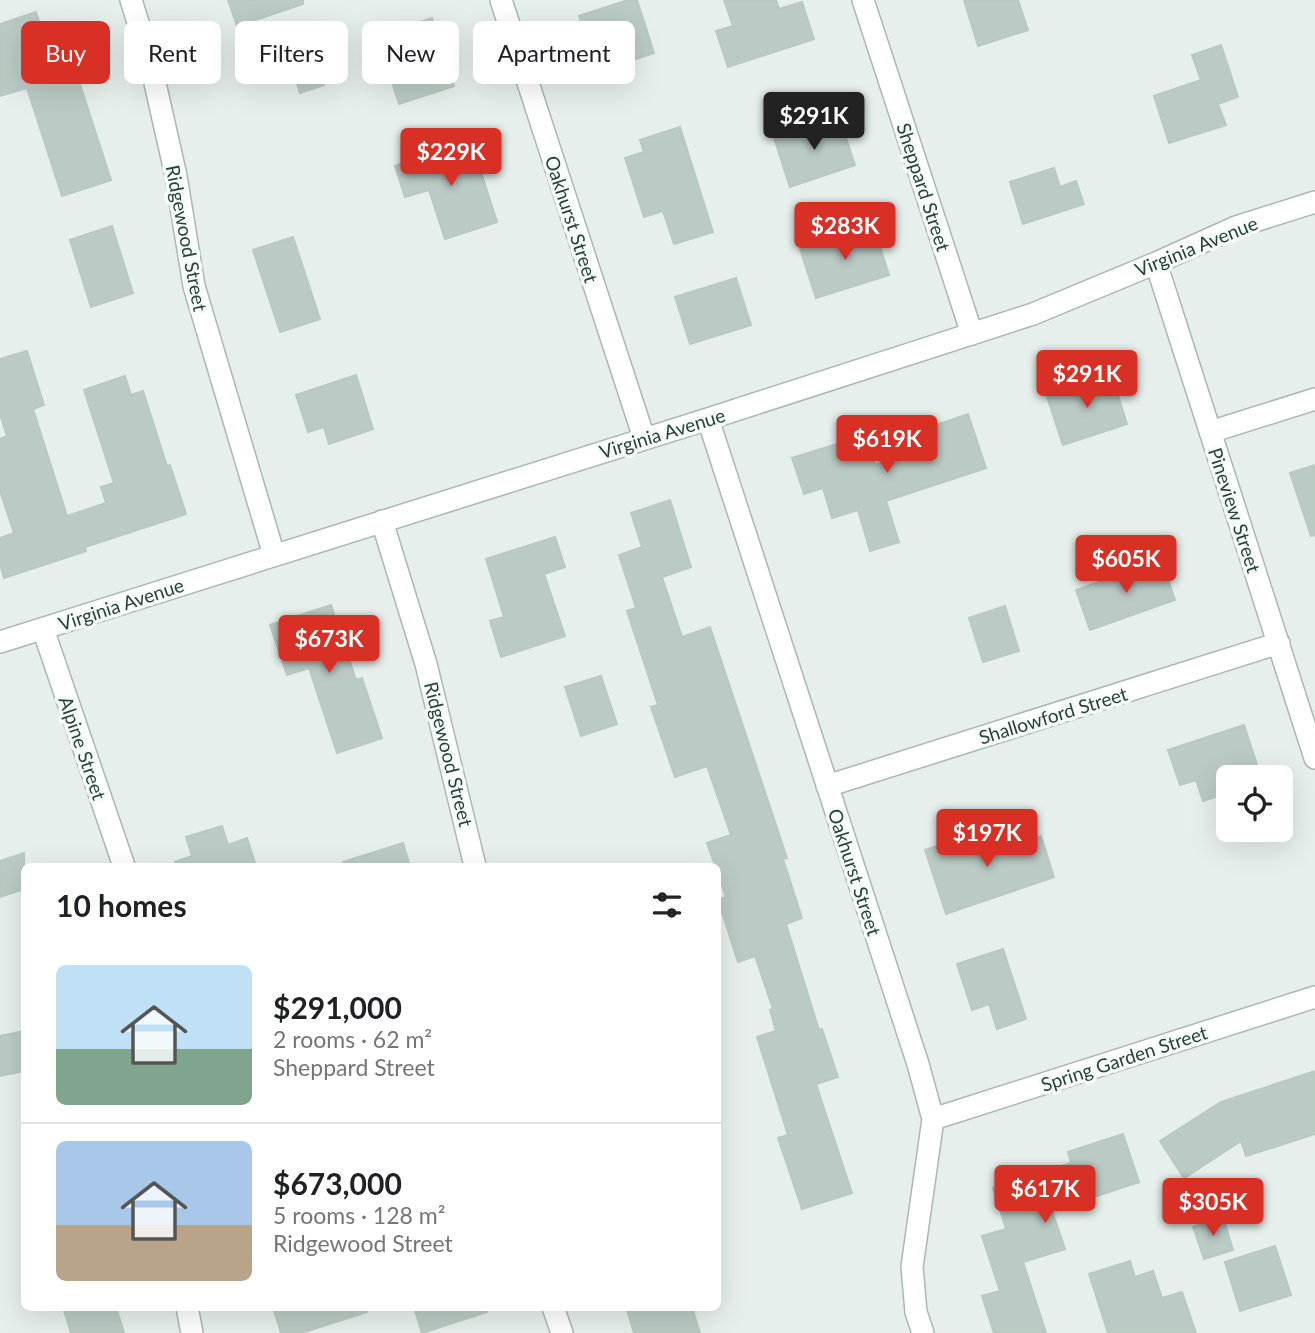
<!DOCTYPE html>
<html lang="en">
<head>
<meta charset="utf-8">
<style>
  body { margin:0; font-family:Lato,sans-serif; background:#f2f2f2; color:#202124; height:100vh; display:flex; flex-direction:column; font-size:26px; white-space:nowrap }
  * { box-sizing:border-box; margin:0 }
  p { font-size:23px; color:#757577 }
  .icon { flex:none; width:38px; height:38px; fill:none; stroke:currentColor; stroke-width:2; stroke-linecap:round; stroke-linejoin:round }
  .map { position:relative; flex:1; overflow:hidden }
  .panel { position:absolute; left:21px; top:863px; width:700px; height:448px; display:flex; flex-direction:column; background:#fff; border-radius:10px; box-shadow:0 7px 28px #0002 }
  .panel>* { flex:none }
  .top-card { position:absolute; left:21px; top:21px; width:700px; height:63px; display:flex; gap:14px }
  .tools { position:absolute; left:1216px; top:765px; display:grid; gap:14px }
  .tools a { display:grid; place-items:center; width:77px; height:77px; border-radius:10px; background:#fff; box-shadow:0 7px 28px #0002; font-size:35px }
  .price { position:absolute; translate:-50% -60px; padding:0 16px; border-radius:7px; background:#d93025; color:#fff; font-size:23px; line-height:46px; filter:drop-shadow(0 2px 4px #0008) }
  .price::after { content:''; position:absolute; left:50%; top:42px; width:21px; height:16px; margin-left:-10px; background:inherit; clip-path:polygon(0 0,100% 0,50% 100%) }
  .price.on { background:#222; color:#fff }
  ul { padding:0; list-style:none }
  li { display:flex; align-items:center; gap:21px; height:175px; padding:0 35px }
  li+li { border-top:2px solid #e0e0e0 }
  li span { display:grid; place-items:center; flex:none; width:196px; height:140px; border-radius:10px; color:#555 }
  li>.icon { margin-inline-start:auto }
  span .icon { width:84px; height:84px; fill:#fffc; stroke-width:1 }
  li b { font-size:30px }
  h2 { display:flex; justify-content:space-between; align-items:center; height:84px; padding:0 35px; font-size:30px }
  .pill { padding:0 24px; border-radius:10px; background:#fff; box-shadow:0 7px 28px #0002; font-size:24px; line-height:63px }
  .pill.on { background:#d93025; color:#fff }
  .map>svg:first-child { display:block }
</style>
</head>
<body>
<div class="map">
<svg width="1315" height="1333" viewBox="0 0 1315 1333">
  <rect width="100%" height="100%" fill="#e6efeb"/>
  <!-- building -->
  <path fill="#bbcac4" stroke="#b8c9c2" stroke-width="2" d="M 228,0 L 303,0 L 303,4 L 237,26 Z
    M 628,0 L 637,0 L 654,53 L 597,72 L 579,16 Z
    M 724,0 L 776,0 L 779,9 L 802,2 L 814,39 L 728,67 L 716,31 L 733,26 Z
    M 964,0 L 1018,0 L 1028,30 L 978,46 Z
    M 36,12 L 50,56 L 73,49 L 79,71 L 76,72 L 111,180 L 62,196 L 27,88 L 0,96 L 0,24 Z
    M 432,18 L 454,86 L 399,104 L 377,36 Z
    M 305,26 L 324,85 L 300,93 L 294,74 L 275,80 L 262,40 Z
    M 1221,45 L 1238,97 L 1218,104 L 1226,125 L 1169,143 L 1154,96 L 1201,80 L 1192,55 Z
    M 839,117 L 855,165 L 790,187 L 774,138 Z
    M 680,127 L 713,232 L 674,244 L 663,211 L 644,217 L 625,158 L 644,152 L 640,140 Z
    M 471,141 L 497,222 L 445,239 L 429,190 L 405,197 L 395,166 Z
    M 1054,168 L 1060,187 L 1076,181 L 1084,204 L 1023,224 L 1010,182 Z
    M 873,225 L 889,275 L 816,298 L 800,249 Z
    M 112,226 L 133,293 L 91,307 L 70,240 Z
    M 293,237 L 320,319 L 280,332 L 253,250 Z
    M 736,278 L 751,325 L 690,344 L 675,297 Z
    M 27,351 L 44,405 L 33,409 L 67,516 L 106,503 L 101,487 L 114,483 L 84,390 L 125,376 L 131,395 L 143,391 L 167,466 L 170,465 L 186,514 L 85,547 L 86,551 L 4,578 L 0,564 L 0,538 L 14,533 L 0,491 L 0,439 L 7,436 L 0,414 L 0,359 Z
    M 356,375 L 373,429 L 329,444 L 324,427 L 308,432 L 296,395 Z
    M 1112,376 L 1127,424 L 1063,445 L 1047,397 Z
    M 968,414 L 986,468 L 886,501 L 899,542 L 870,551 L 858,510 L 832,518 L 823,488 L 804,494 L 792,458 L 866,435 L 875,465 L 939,444 L 933,426 Z
    M 1315,465 L 1315,535 L 1311,536 L 1290,473 Z
    M 670,500 L 691,567 L 662,577 L 682,637 L 710,627 L 787,858 L 783,859 L 802,918 L 786,924 L 819,1030 L 822,1029 L 838,1077 L 816,1084 L 852,1193 L 802,1209 L 778,1138 L 788,1135 L 757,1037 L 776,1031 L 770,1010 L 773,1009 L 755,956 L 738,962 L 718,900 L 726,897 L 718,873 L 718,866 L 715,866 L 707,843 L 731,835 L 707,766 L 675,777 L 651,707 L 658,705 L 627,611 L 636,608 L 619,555 L 642,547 L 631,513 Z
    M 555,537 L 565,567 L 544,574 L 565,636 L 501,657 L 490,621 L 504,617 L 486,559 Z
    M 1161,560 L 1175,600 L 1090,630 L 1076,590 Z
    M 331,605 L 356,680 L 362,678 L 382,738 L 337,753 L 309,668 L 287,675 L 270,625 Z
    M 1005,606 L 1019,651 L 983,662 L 969,618 Z
    M 601,676 L 617,724 L 581,736 L 565,687 Z
    M 1244,725 L 1261,777 L 1228,777 L 1228,793 L 1203,801 L 1196,780 L 1180,785 L 1168,750 Z
    M 222,826 L 228,845 L 247,838 L 256,866 L 176,866 L 175,862 L 192,856 L 186,837 Z
    M 1017,831 L 1021,843 L 1041,836 L 1054,877 L 946,914 L 925,850 L 966,837 L 970,846 Z
    M 403,843 L 410,866 L 344,866 L 343,862 Z
    M 24,853 L 24,889 L 0,897 L 0,861 Z
    M 1003,949 L 1026,1019 L 997,1029 L 989,1004 L 972,1010 L 957,964 Z
    M 24,1031 L 24,1071 L 0,1076 L 0,1036 Z
    M 1315,1071 L 1315,1134 L 1246,1156 L 1241,1141 L 1184,1178 L 1160,1141 L 1221,1102 Z
    M 1123,1134 L 1139,1182 L 1052,1211 L 1065,1249 L 1023,1262 L 1046,1333 L 994,1333 L 982,1296 L 1000,1291 L 982,1236 L 1006,1229 L 993,1188 L 1071,1163 L 1068,1152 Z
    M 1223,1217 L 1233,1250 L 1204,1259 L 1193,1227 Z
    M 1275,1246 L 1291,1295 L 1240,1311 L 1225,1262 Z
    M 1130,1261 L 1135,1277 L 1153,1271 L 1162,1298 L 1182,1292 L 1196,1333 L 1108,1333 L 1089,1274 Z
    M 63,1307 L 116,1307 L 124,1333 L 71,1333 Z
    M 273,1307 L 366,1307 L 367,1312 L 301,1333 L 281,1333 Z
    M 414,1307 L 486,1307 L 487,1312 L 422,1333 Z
    M 626,1307 L 692,1307 L 700,1333 L 634,1333 Z"/>
  <g fill="none" stroke-linecap="round" stroke-linejoin="round">
    <!-- minor casing -->
    <g stroke="#a8b8b2" stroke-width="24">
      <path id="minor" d="M 131,0 L 150,61 L 176,176 L 194,286 L 274,555
        M 501,0 L 644,438
        M 863,0 L 972,334
        M 1156,263 L 1315,758
        M 708,419 L 918,1064 L 933,1119 L 912,1267 L 916,1312 L 923,1333
        M 1210,432 L 1315,399
        M 382,521 L 426,664 L 475,866
        M 43,629 L 124,866
        M 0,642 L 708,419 L 1033,314 L 1156,263 L 1236,227 L 1315,202
        M 827,786 L 1279,643
        M 933,1119 L 1315,997
        M 187,1307 L 192,1333
        M 553,1307 L 562,1333"/>
    </g>
    <!-- minor -->
    <use href="#minor" stroke="#fff" stroke-width="21"/>
  </g>
  <g text-anchor="middle" dominant-baseline="central" stroke-width="7" stroke-linejoin="round" paint-order="stroke">
    <!-- street labels -->
    <g font-size="19" fill="#24423a" stroke="#f7fbf9">
      <text transform="translate(924 187) rotate(72)">Sheppard Street</text>
      <text transform="translate(572 219) rotate(72)">Oakhurst Street</text>
      <text transform="translate(187 238) rotate(79)">Ridgewood Street</text>
      <text transform="translate(1196 246) rotate(-22)">Virginia Avenue</text>
      <text transform="translate(662 433) rotate(-17)">Virginia Avenue</text>
      <text transform="translate(1235 510) rotate(72)">Pineview Street</text>
      <text transform="translate(121 604) rotate(-18)">Virginia Avenue</text>
      <text transform="translate(1053 715) rotate(-17)">Shallowford Street</text>
      <text transform="translate(83 748) rotate(71)">Alpine Street</text>
      <text transform="translate(449 754) rotate(76)">Ridgewood Street</text>
      <text transform="translate(855 872) rotate(72)">Oakhurst Street</text>
      <text transform="translate(1124 1058) rotate(-18)">Spring Garden Street</text>
    </g>
  </g>
</svg>
<div class="tools">
<a><svg class="icon" aria-label="locate" viewBox="0 0 24 24"><circle cx="12" cy="12" r="6"/><path d="M12 2v4M12 18v4M2 12h4M18 12h4"/></svg></a>
</div>
<b class="price on" style="left:814px;top:152px">$291K</b>
<b class="price" style="left:451px;top:188px">$229K</b>
<b class="price" style="left:845px;top:262px">$283K</b>
<b class="price" style="left:1087px;top:410px">$291K</b>
<b class="price" style="left:887px;top:475px">$619K</b>
<b class="price" style="left:1126px;top:595px">$605K</b>
<b class="price" style="left:329px;top:675px">$673K</b>
<b class="price" style="left:987px;top:869px">$197K</b>
<b class="price" style="left:1045px;top:1225px">$617K</b>
<b class="price" style="left:1213px;top:1238px">$305K</b>
<div class="top-card">
<a class="pill on">Buy</a>
<a class="pill">Rent</a>
<a class="pill">Filters</a>
<a class="pill">New</a>
<a class="pill">Apartment</a>
</div>
<section class="panel">
<h2>10 homes<svg class="icon" aria-label="filters" viewBox="0 0 24 24"><path d="M4 7h16M4 17h16"/><circle cx="9" cy="7" r="2"/><circle cx="15" cy="17" r="2"/></svg></h2>
<ul>
<li><span style="background:linear-gradient(#bfe0f5 60%,#7fa58c 0)"><svg class="icon" aria-label="home" viewBox="0 0 24 24"><path d="M3 11l9-7 9 7M6 9v11h12V9"/></svg></span><div><b>$291,000</b><p>2 rooms · 62 m²</p><p>Sheppard Street</p></div></li>
<li><span style="background:linear-gradient(#a9c7e8 60%,#b9a48a 0)"><svg class="icon" aria-label="home" viewBox="0 0 24 24"><path d="M3 11l9-7 9 7M6 9v11h12V9"/></svg></span><div><b>$673,000</b><p>5 rooms · 128 m²</p><p>Ridgewood Street</p></div></li>
</ul>
</section>
</div>
</body>
</html>
